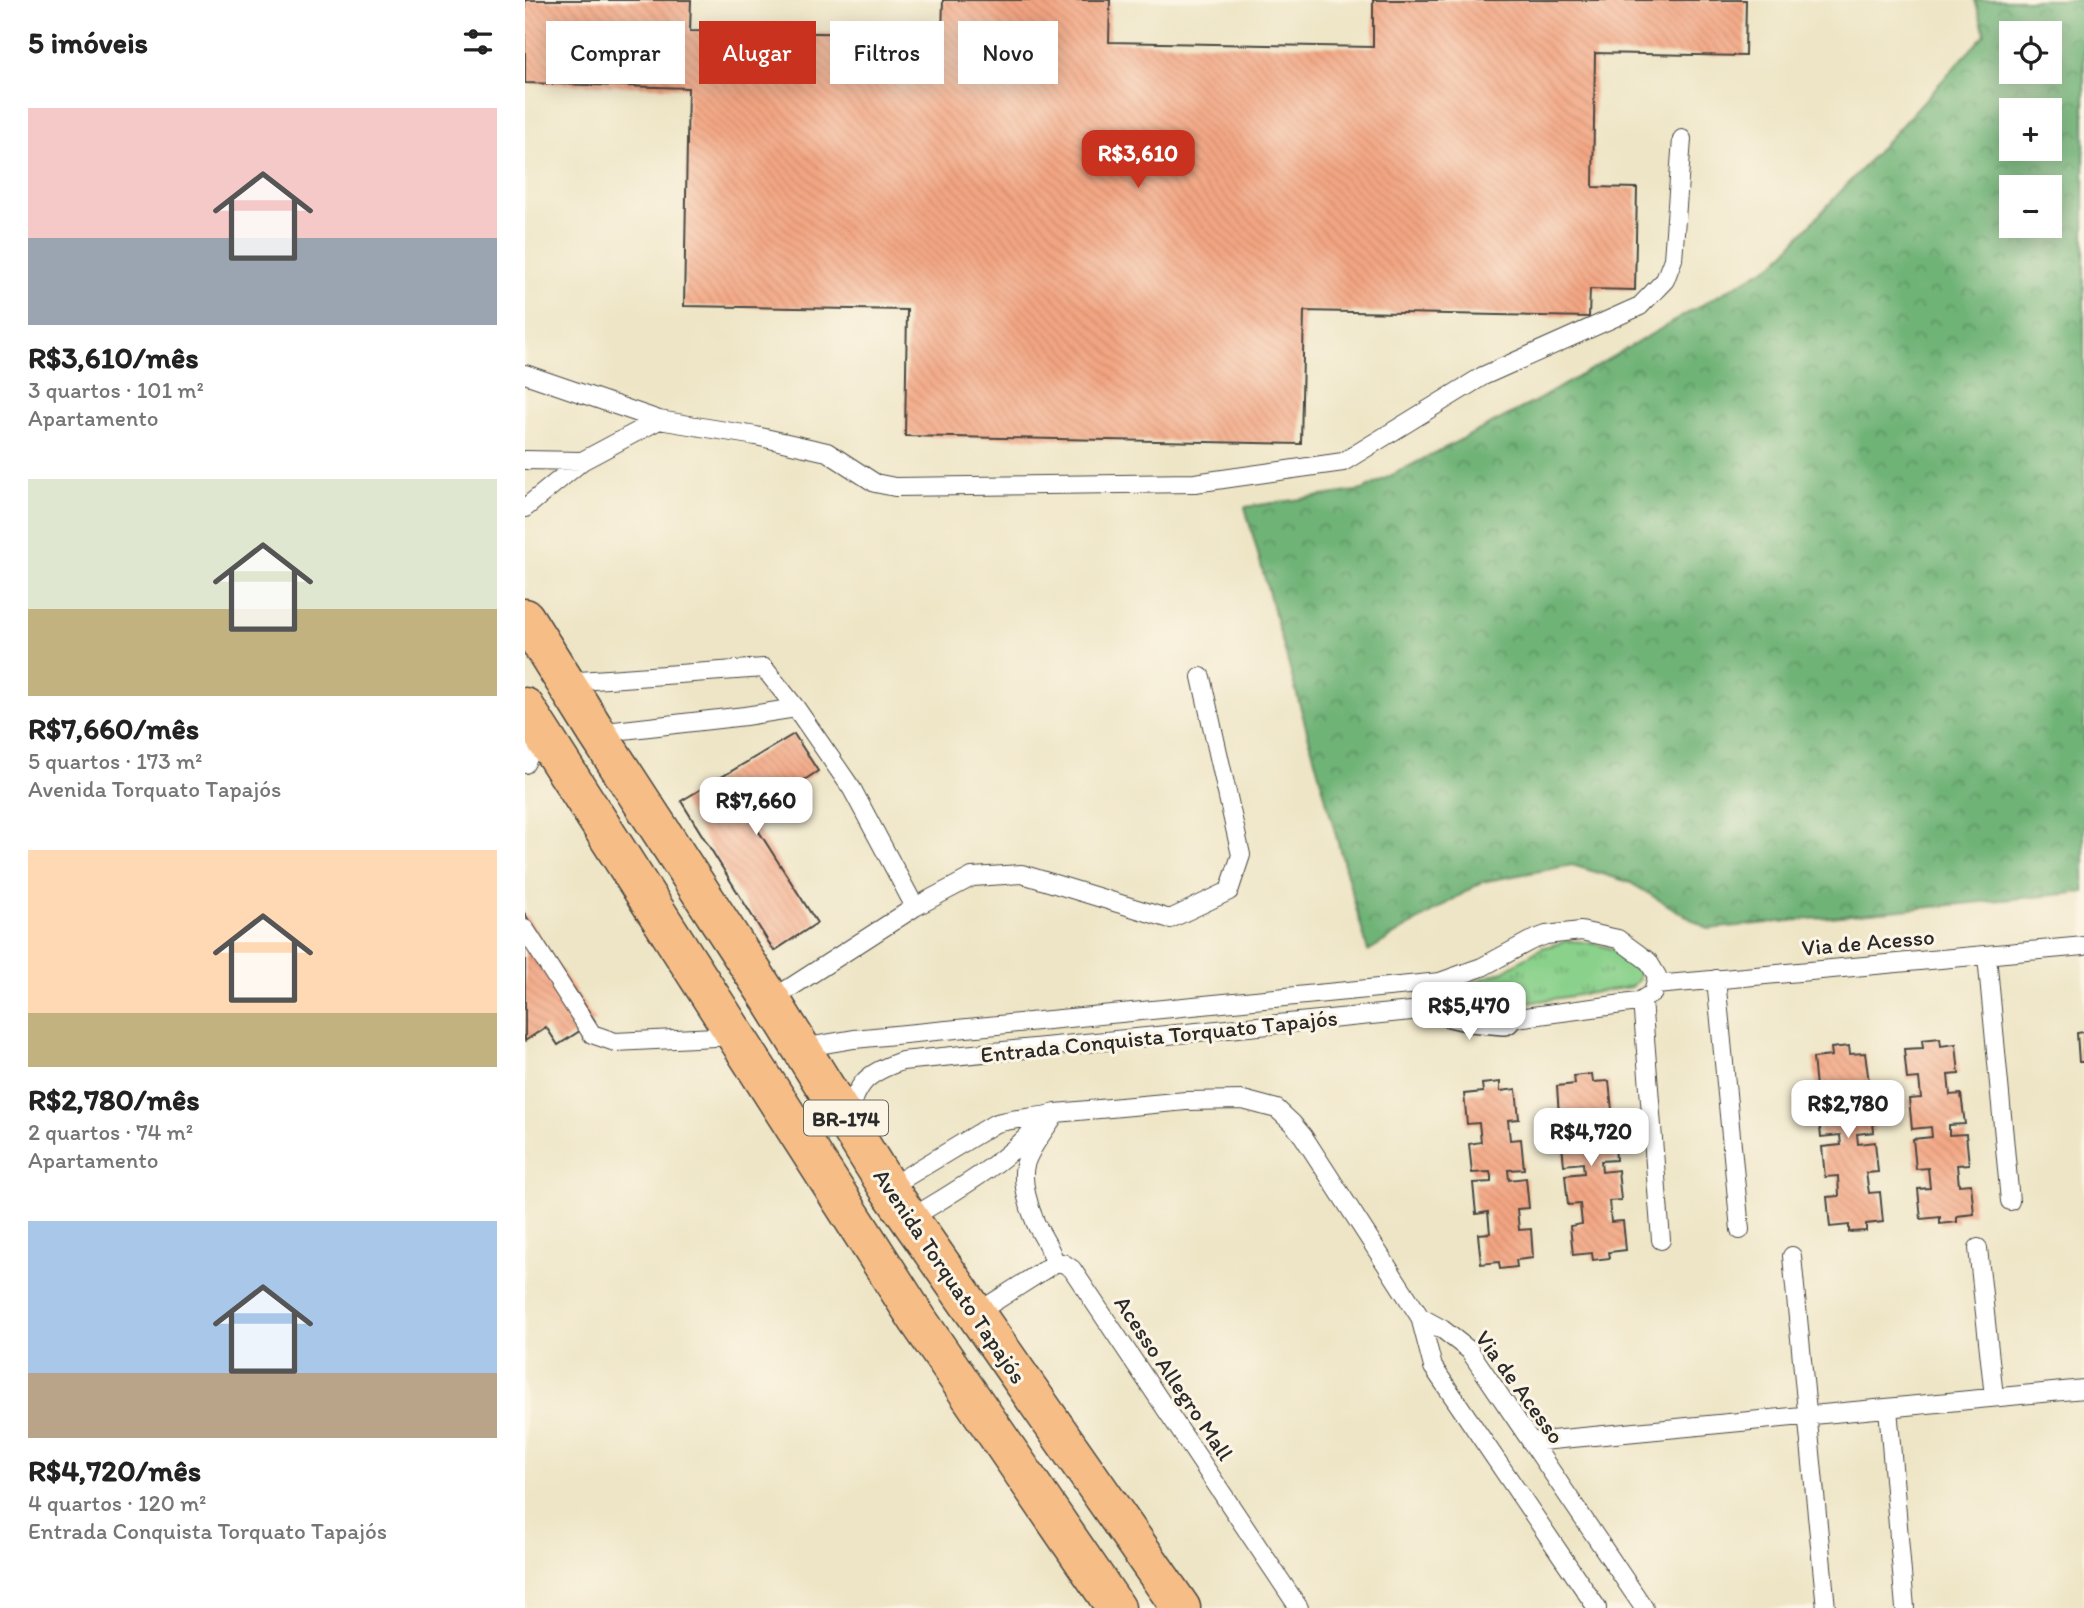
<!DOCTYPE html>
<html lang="pt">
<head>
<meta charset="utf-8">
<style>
  body { margin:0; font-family:Itim,sans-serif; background:#f2f2f2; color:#222; height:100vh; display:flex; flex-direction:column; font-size:26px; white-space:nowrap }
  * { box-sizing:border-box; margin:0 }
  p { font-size:23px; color:#767676 }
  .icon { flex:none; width:38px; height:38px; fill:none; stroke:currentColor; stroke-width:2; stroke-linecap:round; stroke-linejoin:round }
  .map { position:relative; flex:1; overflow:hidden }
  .details { display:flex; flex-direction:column; background:#fff; width:525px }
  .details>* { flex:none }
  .hud { position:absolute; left:21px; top:21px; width:665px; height:63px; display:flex; gap:14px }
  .controls { position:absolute; left:1474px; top:21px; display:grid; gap:14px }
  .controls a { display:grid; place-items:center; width:63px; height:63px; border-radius:0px; background:#fff; box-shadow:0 4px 18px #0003; font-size:35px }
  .price { position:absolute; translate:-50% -60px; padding:0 16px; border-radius:14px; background:#fff; color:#222; font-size:23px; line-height:46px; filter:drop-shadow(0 2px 4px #0008) }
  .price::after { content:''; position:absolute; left:50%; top:42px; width:21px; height:16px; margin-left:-10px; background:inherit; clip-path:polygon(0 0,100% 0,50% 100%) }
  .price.on { background:#c8321e; color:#fff }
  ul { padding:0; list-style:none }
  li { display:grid; align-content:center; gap:14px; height:371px; padding:0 28px }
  li span { display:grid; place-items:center; height:217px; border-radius:0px; color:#555 }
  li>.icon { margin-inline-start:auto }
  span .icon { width:126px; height:126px; fill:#fffc; stroke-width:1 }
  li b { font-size:30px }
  h2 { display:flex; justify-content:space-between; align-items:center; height:84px; padding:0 28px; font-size:30px }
  .chip { padding:0 24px; border-radius:0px; background:#fff; box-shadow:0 4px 18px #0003; font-size:24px; line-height:63px }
  .chip.on { background:#c8321e; color:#fff }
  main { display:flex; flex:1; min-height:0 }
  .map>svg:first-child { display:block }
</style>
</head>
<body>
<main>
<section class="details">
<h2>5 imóveis<svg class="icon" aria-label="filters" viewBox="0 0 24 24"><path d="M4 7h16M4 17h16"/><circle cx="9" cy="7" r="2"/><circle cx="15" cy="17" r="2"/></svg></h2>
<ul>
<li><span style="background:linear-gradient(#f6c9c9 60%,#9aa5b1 0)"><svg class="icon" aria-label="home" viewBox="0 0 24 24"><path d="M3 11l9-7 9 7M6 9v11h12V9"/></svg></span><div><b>R$3,610/mês</b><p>3 quartos · 101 m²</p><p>Apartamento</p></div></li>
<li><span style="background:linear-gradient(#dfe7d0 60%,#c2b280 0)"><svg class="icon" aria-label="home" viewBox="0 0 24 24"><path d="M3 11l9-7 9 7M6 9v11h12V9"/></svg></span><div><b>R$7,660/mês</b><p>5 quartos · 173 m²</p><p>Avenida Torquato Tapajós</p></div></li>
<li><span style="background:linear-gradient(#ffd9b3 75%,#c2b280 0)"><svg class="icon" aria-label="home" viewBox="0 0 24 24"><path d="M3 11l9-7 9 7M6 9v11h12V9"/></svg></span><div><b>R$2,780/mês</b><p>2 quartos · 74 m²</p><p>Apartamento</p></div></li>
<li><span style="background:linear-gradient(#a9c7e8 70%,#b9a48a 0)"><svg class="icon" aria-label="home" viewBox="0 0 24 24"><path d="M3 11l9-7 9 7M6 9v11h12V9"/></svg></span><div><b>R$4,720/mês</b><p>4 quartos · 120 m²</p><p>Entrada Conquista Torquato Tapajós</p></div></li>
</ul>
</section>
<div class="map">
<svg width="1559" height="1608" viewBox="0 0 1559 1608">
  <defs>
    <pattern id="forest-crowns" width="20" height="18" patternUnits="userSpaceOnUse" patternTransform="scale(1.75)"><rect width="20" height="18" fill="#6fb377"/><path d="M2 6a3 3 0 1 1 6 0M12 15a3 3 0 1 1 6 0" fill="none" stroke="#5b9262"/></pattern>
    <pattern id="park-tufts" width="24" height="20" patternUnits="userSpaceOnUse" patternTransform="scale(1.75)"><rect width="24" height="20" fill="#8ad18b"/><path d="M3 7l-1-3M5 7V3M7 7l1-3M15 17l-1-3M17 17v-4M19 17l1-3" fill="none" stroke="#71aa72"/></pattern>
    <pattern id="building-back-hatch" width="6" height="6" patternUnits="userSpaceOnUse" patternTransform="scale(1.75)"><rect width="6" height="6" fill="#f3a582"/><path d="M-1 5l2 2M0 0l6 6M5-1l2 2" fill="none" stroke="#d08e70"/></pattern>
  </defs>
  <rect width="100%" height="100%" fill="#fcf5e5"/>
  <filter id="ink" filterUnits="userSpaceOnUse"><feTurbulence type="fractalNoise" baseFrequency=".0143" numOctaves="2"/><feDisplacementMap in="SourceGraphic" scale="14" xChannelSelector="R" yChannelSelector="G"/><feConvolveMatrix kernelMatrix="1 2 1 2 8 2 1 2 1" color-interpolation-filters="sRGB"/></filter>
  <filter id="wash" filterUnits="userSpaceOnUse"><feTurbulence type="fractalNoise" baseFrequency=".00686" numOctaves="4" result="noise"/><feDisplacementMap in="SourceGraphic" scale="28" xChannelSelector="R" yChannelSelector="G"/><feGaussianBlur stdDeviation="1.57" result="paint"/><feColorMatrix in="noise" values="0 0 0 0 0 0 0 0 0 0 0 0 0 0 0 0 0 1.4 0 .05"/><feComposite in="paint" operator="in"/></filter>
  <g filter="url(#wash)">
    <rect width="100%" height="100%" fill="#eee5c6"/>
    <!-- forest -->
    <path fill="url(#forest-crowns)" stroke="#4d6f51" stroke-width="2" fill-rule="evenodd" d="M 1450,0 L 1559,0 L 1559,892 L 1183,929 L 1104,882 L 1047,865 L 957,882 L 843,951 L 720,507 L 838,490 L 1009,402 L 1251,262 L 1460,34 ZM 1486,33 L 1524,33 L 1524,72 L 1486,72 ZM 1486,110 L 1524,110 L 1524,149 L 1486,149 ZM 1486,187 L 1524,187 L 1524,226 L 1486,226 Z"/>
    <!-- park -->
    <path fill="url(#park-tufts)" stroke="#5a7e5b" stroke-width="2" d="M 1043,941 C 1065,941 1104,949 1115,971 L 1113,981 L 1105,987 L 982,1006 L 934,998 L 938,986 L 979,971 L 1017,948 Z"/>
    <g id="blocks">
      <!-- building -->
      <path fill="url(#building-back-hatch)" d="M 0,0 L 166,0 L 165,31 L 417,35 L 418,0 L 585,0 L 584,42 L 848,47 L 848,0 L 1221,0 L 1220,56 L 1070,53 L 1068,187 L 1112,188 L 1110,290 L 1065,289 L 1064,317 L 779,311 L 776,444 L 380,436 L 382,310 L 159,306 L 163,88 L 0,83 Z
        M 269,734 L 293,771 L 224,816 L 292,923 L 249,951 L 156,801 Z
        M 0,914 L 70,1021 L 33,1045 L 21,1027 L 0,1041 Z
        M 1559,1032 L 1559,1062 L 1554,1062 L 1552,1033 Z
        M 1415,1038 L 1416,1046 L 1431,1044 L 1434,1074 L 1423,1075 L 1425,1095 L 1436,1094 L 1440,1124 L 1424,1125 L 1424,1135 L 1441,1134 L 1444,1164 L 1432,1165 L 1434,1185 L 1446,1184 L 1449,1214 L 1432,1216 L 1432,1222 L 1415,1224 L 1415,1217 L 1396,1219 L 1393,1189 L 1405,1188 L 1403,1168 L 1391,1169 L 1388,1139 L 1407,1137 L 1406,1127 L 1387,1129 L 1384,1099 L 1396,1098 L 1394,1078 L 1382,1079 L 1379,1049 L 1398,1048 L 1397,1040 Z
        M 1324,1046 L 1325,1054 L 1340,1053 L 1344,1082 L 1332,1083 L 1334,1103 L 1346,1102 L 1349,1132 L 1332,1134 L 1333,1144 L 1350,1142 L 1353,1172 L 1341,1173 L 1344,1193 L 1355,1192 L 1358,1222 L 1341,1224 L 1341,1231 L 1324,1232 L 1324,1225 L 1305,1227 L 1302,1197 L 1314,1196 L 1313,1176 L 1300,1177 L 1297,1147 L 1316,1145 L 1315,1135 L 1296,1137 L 1293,1107 L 1305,1106 L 1303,1086 L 1291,1087 L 1288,1058 L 1307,1056 L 1306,1048 Z
        M 1067,1074 L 1068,1082 L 1084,1081 L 1087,1110 L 1075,1111 L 1077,1131 L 1089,1130 L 1091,1160 L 1076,1161 L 1077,1172 L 1093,1170 L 1096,1200 L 1084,1201 L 1086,1222 L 1098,1221 L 1101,1250 L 1084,1252 L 1085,1258 L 1068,1260 L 1067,1253 L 1048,1255 L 1045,1226 L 1057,1224 L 1055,1204 L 1043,1205 L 1040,1175 L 1059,1173 L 1058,1163 L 1039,1165 L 1036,1135 L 1049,1134 L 1047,1114 L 1034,1115 L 1032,1086 L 1050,1084 L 1049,1076 Z
        M 975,1082 L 975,1091 L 991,1089 L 994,1119 L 983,1120 L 985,1140 L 996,1139 L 999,1169 L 983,1170 L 984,1180 L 1001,1178 L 1004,1208 L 992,1209 L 994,1230 L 1006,1229 L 1008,1258 L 991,1260 L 992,1267 L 975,1269 L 974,1262 L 956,1264 L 953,1234 L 965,1233 L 963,1212 L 951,1214 L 948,1183 L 966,1182 L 966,1176 L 965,1172 L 947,1173 L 944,1144 L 956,1142 L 954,1123 L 942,1124 L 939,1094 L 958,1092 L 957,1084 Z"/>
    </g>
  </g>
  <g filter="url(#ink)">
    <use href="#blocks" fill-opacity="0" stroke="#484742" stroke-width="2"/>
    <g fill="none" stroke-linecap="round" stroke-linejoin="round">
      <!-- service casing -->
      <g stroke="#484742" stroke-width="20">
        <path id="service" d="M 0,374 L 134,420
          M 0,460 L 57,461
          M 0,508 L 57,461 L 134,420 L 231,436 L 302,452 L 350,483 L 370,487 L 670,483 L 818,462 L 958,376 L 1115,306 L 1140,280 L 1148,259 L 1157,139
          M 40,682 L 239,668 L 271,708
          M 72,733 L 220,716 L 271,708 L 327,789 L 390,907 L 246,1000
          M 0,764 L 16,732
          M 390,907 L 447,877 L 497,874 L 645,919 L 704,891 L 716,855 L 676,677
          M 0,929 L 67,1034 L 90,1042 L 210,1036
          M 1462,956 L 1485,1201
          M 1191,979 L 1215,1230
          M 1131,985 L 1559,946
          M 1117,1000 L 1136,1240
          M 276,1048 L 329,1039 L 915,982 L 957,967 L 1005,941 L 1021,935 L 1056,931 L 1093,939 L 1123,961 L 1132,976 L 1128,993 L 1113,1002 L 991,1018 L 979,1018
          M 323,1118 C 332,1082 342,1073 377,1061 L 917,1008 L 917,1002
          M 363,1188 L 469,1124 C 490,1117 510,1119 531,1113 L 661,1101 L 718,1100 L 752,1109 L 767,1123 L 778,1136 L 895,1317 L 908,1367 L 1072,1608
          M 385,1219 C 426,1193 478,1165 510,1128 L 510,1122
          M 1453,1248 L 1469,1397
          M 1267,1256 L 1301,1608
          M 530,1263 C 526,1248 518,1238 511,1224 C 504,1208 496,1182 500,1165 C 505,1147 521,1129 531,1113
          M 450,1314 L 530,1263 L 538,1263 L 547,1269 L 774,1608
          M 895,1317 L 917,1329 L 944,1350 L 1119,1608
          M 1363,1408 L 1380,1608
          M 1006,1442 L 1559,1389"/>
      </g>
      <!-- minor casing -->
      <g stroke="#484742" stroke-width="36">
        <path id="minor" d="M 917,1008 L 946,1015 L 979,1018"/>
      </g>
      <!-- trunk casing -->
      <g stroke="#484742" stroke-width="41">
        <path id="trunk" d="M 0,618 L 72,733 L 246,1000 L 363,1188 L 656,1608
          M 0,707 L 393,1320 L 591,1608"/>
      </g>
      <!-- service -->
      <use href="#service" stroke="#fff" stroke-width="18"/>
      <!-- minor -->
      <use href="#minor" stroke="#fff" stroke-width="33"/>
      <!-- trunk -->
      <use href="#trunk" stroke="#f6be86" stroke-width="38"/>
    </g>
  </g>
  <g text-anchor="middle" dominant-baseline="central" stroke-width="6" stroke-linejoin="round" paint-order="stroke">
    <!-- shield labels -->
    <rect fill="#fcf5e5" stroke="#6a6863" stroke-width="2" x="279" y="1100.5" width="84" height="35" rx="5"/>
    <g font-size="21" font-weight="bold" fill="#2b2b2b">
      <text x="321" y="1118">BR-174</text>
    </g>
    <!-- street labels -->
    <g font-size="23" fill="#2b2b2b" stroke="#fcf5e5">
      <text transform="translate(1343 942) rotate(-5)">Via de Acesso</text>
      <text transform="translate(634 1036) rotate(-6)">Entrada Conquista Torquato Tapajós</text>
      <text transform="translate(425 1276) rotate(56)">Avenida Torquato Tapajós</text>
      <text transform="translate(649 1378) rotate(56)">Acesso Allegro Mall</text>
      <text transform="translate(995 1387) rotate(54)">Via de Acesso</text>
    </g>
  </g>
</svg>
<div class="controls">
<a><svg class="icon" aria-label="locate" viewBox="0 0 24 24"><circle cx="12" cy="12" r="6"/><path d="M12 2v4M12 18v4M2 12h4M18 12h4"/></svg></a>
<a>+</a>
<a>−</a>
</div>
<b class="price on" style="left:613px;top:190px">R$3,610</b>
<b class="price" style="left:231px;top:837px">R$7,660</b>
<b class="price" style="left:944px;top:1042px">R$5,470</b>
<b class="price" style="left:1323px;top:1140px">R$2,780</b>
<b class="price" style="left:1066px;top:1168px">R$4,720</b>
<div class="hud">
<a class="chip">Comprar</a>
<a class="chip on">Alugar</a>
<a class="chip">Filtros</a>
<a class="chip">Novo</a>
</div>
</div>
</main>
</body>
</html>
